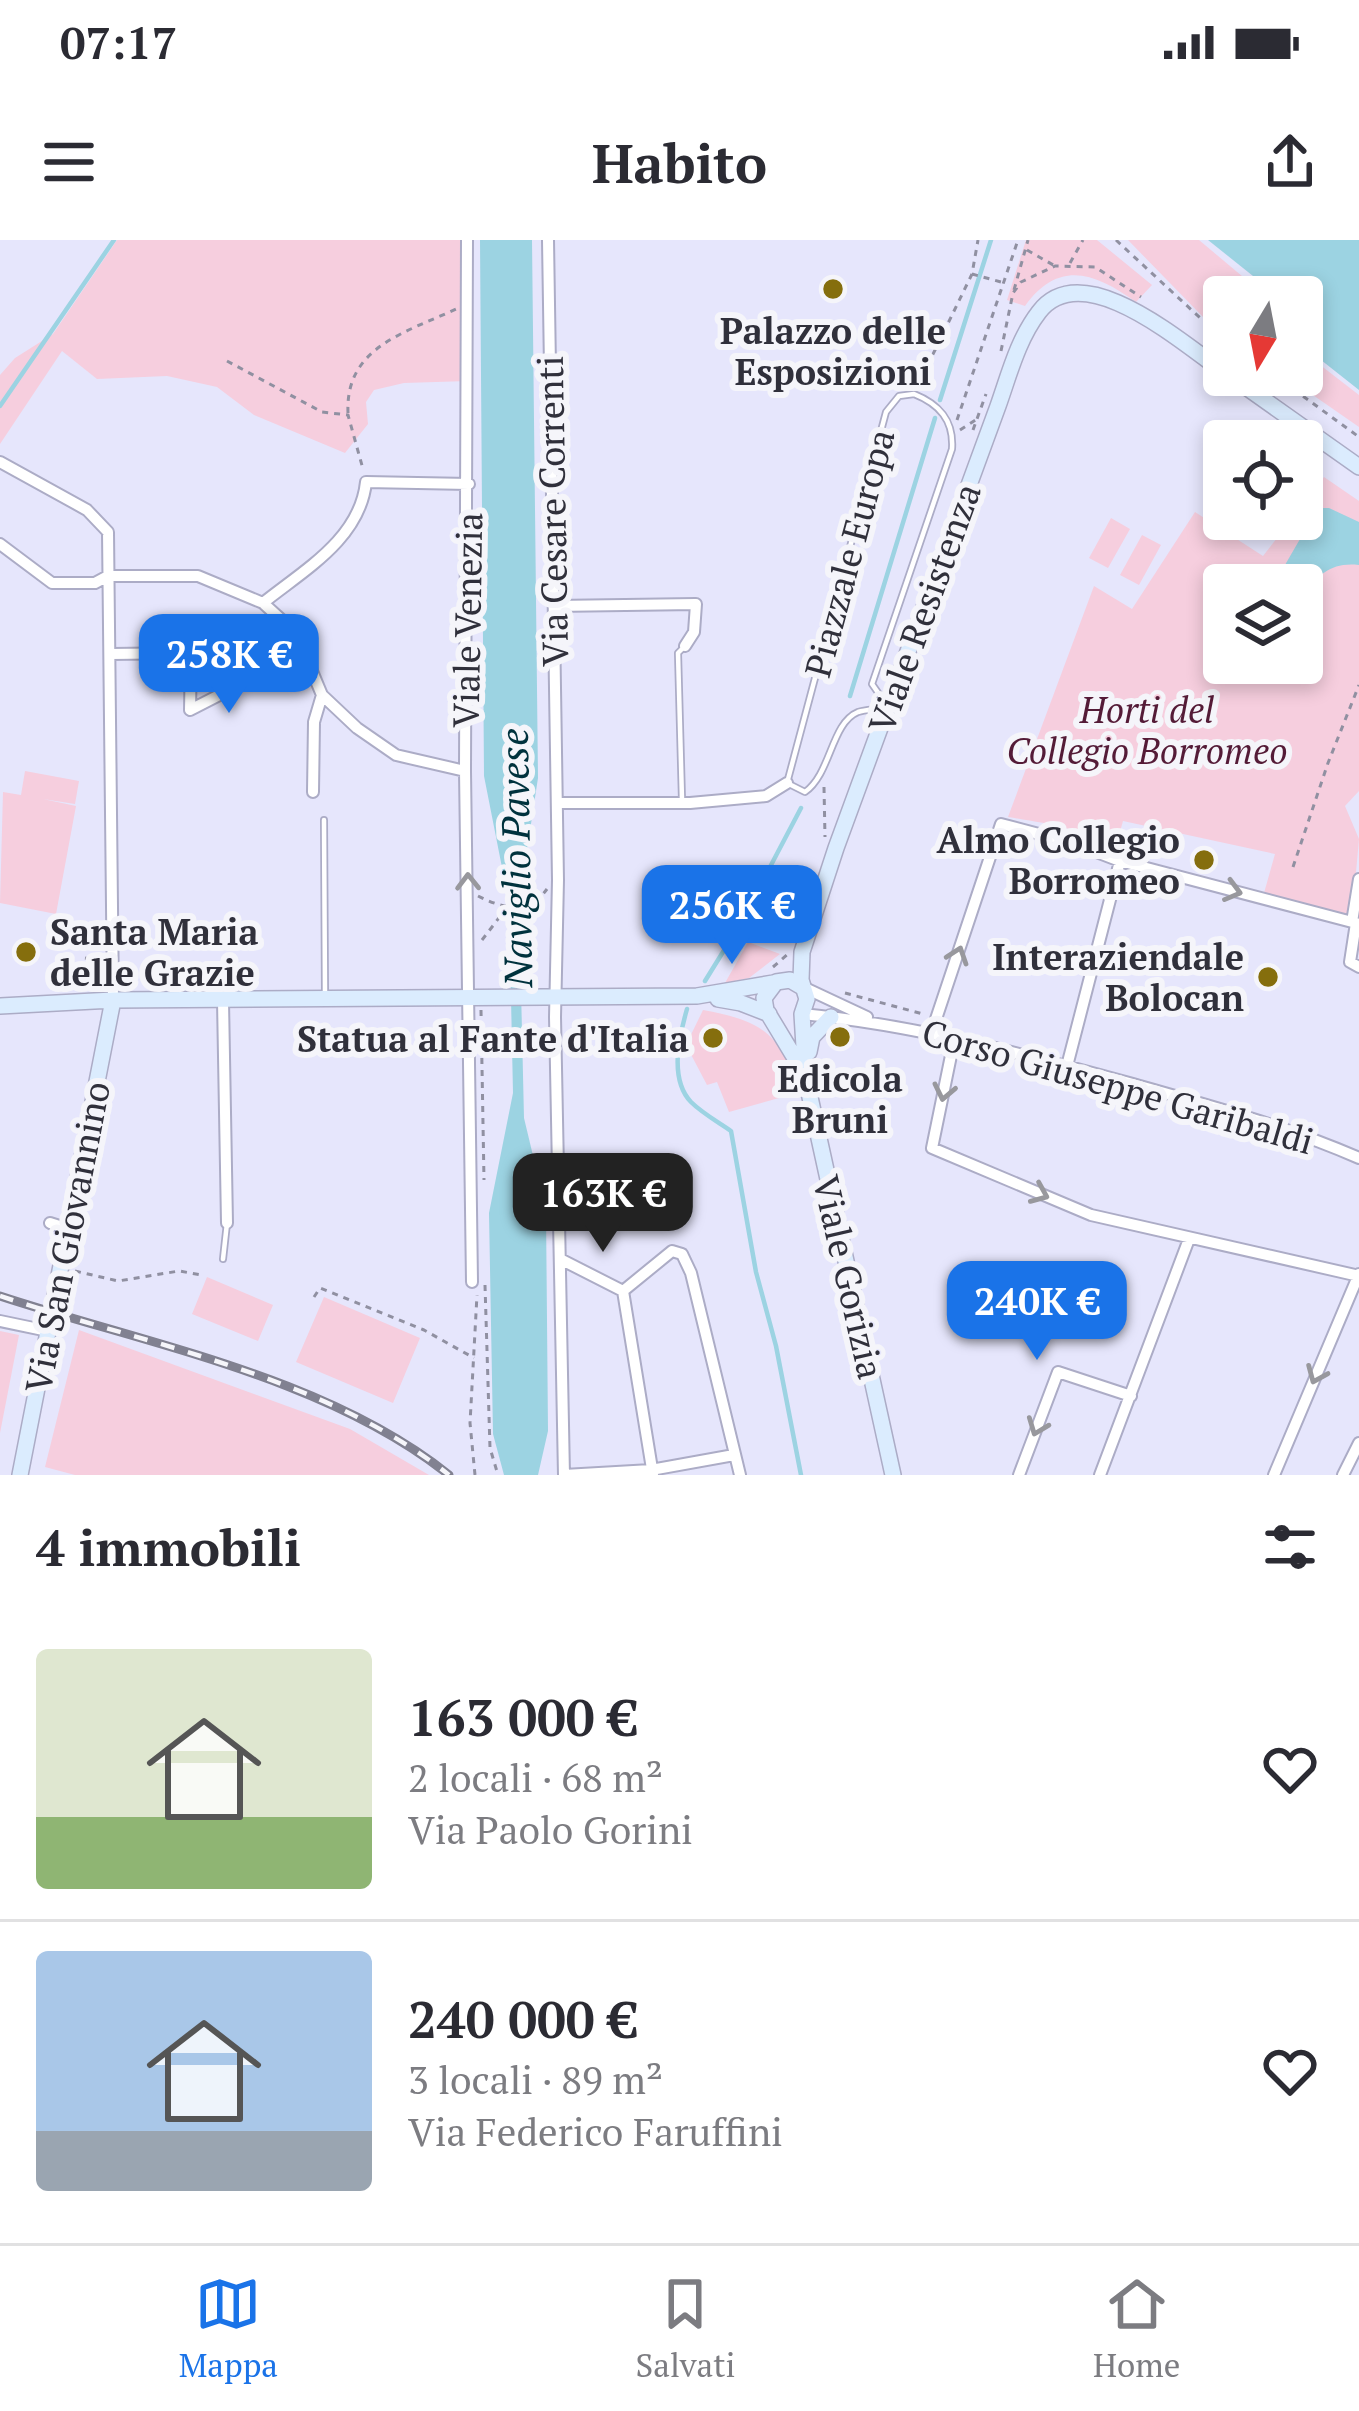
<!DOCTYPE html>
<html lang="it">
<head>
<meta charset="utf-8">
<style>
  body { margin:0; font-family:"PT Serif",serif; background:#f7f7f7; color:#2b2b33; height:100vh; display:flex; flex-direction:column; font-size:45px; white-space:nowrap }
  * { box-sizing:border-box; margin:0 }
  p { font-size:39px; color:#7c7c81 }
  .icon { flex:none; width:66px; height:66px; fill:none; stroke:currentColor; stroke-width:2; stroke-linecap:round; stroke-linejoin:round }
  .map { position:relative; height:1235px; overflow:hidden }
  .drawer { display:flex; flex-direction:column; background:#fff; flex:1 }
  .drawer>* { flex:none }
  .needle { width:78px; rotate:190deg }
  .buttons { position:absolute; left:1203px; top:36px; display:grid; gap:24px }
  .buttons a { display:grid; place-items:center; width:120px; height:120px; border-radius:12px; background:#fff; box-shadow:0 6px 18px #0003; font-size:60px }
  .price { position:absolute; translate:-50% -102px; padding:0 27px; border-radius:24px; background:#1a73e8; color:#fff; font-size:39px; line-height:78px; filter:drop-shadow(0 3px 6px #0008) }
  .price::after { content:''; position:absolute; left:50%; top:72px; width:36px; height:27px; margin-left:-18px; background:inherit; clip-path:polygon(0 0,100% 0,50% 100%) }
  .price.on { background:#222; color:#fff }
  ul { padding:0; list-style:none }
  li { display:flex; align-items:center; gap:36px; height:300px; padding:0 36px }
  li+li { border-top:3px solid #e1e1e2 }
  li span { display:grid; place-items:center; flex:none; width:336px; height:240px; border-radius:12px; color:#555 }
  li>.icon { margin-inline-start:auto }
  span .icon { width:144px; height:144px; fill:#fffc; stroke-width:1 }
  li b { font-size:51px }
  h2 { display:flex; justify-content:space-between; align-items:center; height:144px; padding:0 36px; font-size:51px }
  .status { display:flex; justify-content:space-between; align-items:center; height:84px; padding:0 60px; background:#fff; direction:ltr }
  .status svg { height:33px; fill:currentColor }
  header { display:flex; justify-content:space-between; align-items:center; height:156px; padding:0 36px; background:#fff; font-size:54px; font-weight:800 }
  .tabs { display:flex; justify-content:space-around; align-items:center; height:168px; border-top:3px solid #e1e1e2; background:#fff; font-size:33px; color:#7c7c81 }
  .tabs a { display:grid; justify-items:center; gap:6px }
  .tabs .on { color:#1a73e8 }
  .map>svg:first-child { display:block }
</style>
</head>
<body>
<div class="status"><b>07:17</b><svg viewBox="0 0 49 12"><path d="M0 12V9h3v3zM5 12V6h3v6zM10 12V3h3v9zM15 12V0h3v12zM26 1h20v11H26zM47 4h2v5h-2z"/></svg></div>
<header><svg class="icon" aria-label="menu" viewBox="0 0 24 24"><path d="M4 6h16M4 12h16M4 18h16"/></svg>Habito<svg class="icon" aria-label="share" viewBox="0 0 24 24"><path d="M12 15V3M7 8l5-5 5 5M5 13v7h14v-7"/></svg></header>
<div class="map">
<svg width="1359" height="1235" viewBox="0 0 1359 1235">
  <rect width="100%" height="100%" fill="#e6e6fc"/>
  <!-- green -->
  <path fill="#f6cede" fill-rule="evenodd" d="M 117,0 L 467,0 L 468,141 L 404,143 L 374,150 L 366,162 L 368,184 L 345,213 L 254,175 L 217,147 L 167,136 L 97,139 L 62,111 L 0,204 L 0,135 L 15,118 L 53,94 Z
    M 1026,0 L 1097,0 L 1152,45 L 1136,62 C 1096,34 1060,18 1025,66 L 1007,60 Z
    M 1128,0 L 1199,0 L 1261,52 L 1261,57 L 1224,57 L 1224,93 L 1205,79 Z
    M 1302,111 L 1359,155 L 1359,187 L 1284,135 L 1302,135 Z
    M 1324,237 L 1359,261 L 1359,551 L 1345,566 L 1359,599 L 1352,677 L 1264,653 L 1275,614 L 1123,581 L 1114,613 C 1082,587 1048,584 1008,577 L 1094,346 L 1132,369 L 1195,272 L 1263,316 L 1292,279 L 1302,279 L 1302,266 ZM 1224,345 L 1302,345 L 1302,423 L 1224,423 Z
    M 1111,278 L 1130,289 L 1108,328 L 1089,318 Z
    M 1142,295 L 1161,305 L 1139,345 L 1120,335 Z
    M 25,531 L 79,541 L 75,564 L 43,559 L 76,566 L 56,674 L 0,663 L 3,552 L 21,555 Z
    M 748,702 L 780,714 L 749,738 L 725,743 Z
    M 703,770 C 762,781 782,793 797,853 L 729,872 L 717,842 L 707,845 L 686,805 Z
    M 207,1037 L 273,1065 L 258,1101 L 192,1074 Z
    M 324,1057 L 420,1098 L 393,1163 L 296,1122 Z
    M 79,1090 L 350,1189 L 429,1235 L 75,1235 L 45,1227 Z
    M 0,1091 L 19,1095 L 0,1193 Z"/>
  <!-- water -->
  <path fill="#9cd3e2" d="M 480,0 L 532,0 L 538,538 L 519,662 L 524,878 L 546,970 L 548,1191 L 538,1235 L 504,1235 L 493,1194 L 489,973 L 513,853 L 509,663 L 484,536 Z
    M 1208,0 L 1359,0 L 1359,150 L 1302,105 L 1302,57 L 1269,57 L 1268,48 Z
    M 1318,268 L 1329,268 L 1359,282 L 1359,325 C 1330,322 1322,335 1302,350 L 1302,345 L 1281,345 L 1278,337 Z"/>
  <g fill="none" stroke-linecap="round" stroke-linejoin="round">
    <!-- stream -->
    <path stroke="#9cd3e2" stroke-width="4.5" d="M 940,160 L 991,0
      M 0,166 L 114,0
      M 850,456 L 935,178
      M 705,741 L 739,686 L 801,568
      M 687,769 C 679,797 669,839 691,862 C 702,873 718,882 731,891 L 756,1032 L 776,1106 L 801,1235"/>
    <!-- lane casing -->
    <g stroke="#acacc6" stroke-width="8">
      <path id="lane" d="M 914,154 C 939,164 954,180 952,209 L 872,444 L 888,467 C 878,470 867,469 858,472 C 831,483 831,534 805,552 L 787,543 L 886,172 L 899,156 Z
        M 682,560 L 678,413 L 685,406
        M 324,580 L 325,754
        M 223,1019 L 227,983"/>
    </g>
    <!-- street casing -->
    <g stroke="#acacc6" stroke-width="14">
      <path id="street" d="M 467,0 L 465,531 L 472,1042
        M 548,0 L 558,640 L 555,777 L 564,1235
        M 0,222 L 87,270 L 108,292 L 113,760
        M 0,304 L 52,343 L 95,343 L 108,336 L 198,336 L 263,363 C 304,330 360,299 366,242 L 469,244
        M 263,363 L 296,393 L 322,455 L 357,488 L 396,515 L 465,531
        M 554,366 L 696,364 L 694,392 L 685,406
        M 111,414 L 191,413 L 224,418 L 230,429 L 231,449 L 190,470 L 191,413
        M 313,552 L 314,482 L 322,455
        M 557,563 L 690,563 L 766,556 L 787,543
        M 1352,682 L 1359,639
        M 803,747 L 867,777
        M 223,761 L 227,983
        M 802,774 C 916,785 1023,814 1133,844 C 1210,866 1286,886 1359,918
        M 932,791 L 1001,584 L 1073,603 L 1120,621 L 1356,683 L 1350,722 L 1359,727
        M 955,796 L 932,908 L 1091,975 L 1359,1036
        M 1067,826 L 1120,621
        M 50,983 L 69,989
        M 562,1020 L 623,1051
        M 623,1051 L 672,1011 L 682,1014 L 691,1033 L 740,1235
        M 623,1051 L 653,1235
        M 0,1081 L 48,1091
        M 564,1235 L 651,1230 L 734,1215
        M 1019,1235 L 1058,1132 L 1131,1156
        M 1100,1235 L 1189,999
        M 1274,1235 L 1359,1034
        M 1343,1235 L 1359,1203"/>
    </g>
    <!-- secondary casing -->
    <g stroke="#acacc6" stroke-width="18">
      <path id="secondary" d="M 1229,135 L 1359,227
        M 718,759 L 741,763 L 769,774
        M 0,766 L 113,760 L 697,756 L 773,743
        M 809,812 L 812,797 L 831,777
        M 801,828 L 766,770 L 764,758 L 776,742 L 790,740 L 802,747
        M 20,1235 L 113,760
        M 893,1235 L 806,839 L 802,774 L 807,759 L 801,740 L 802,712 L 836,608 L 998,166 C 1009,135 1018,99 1039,72 C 1083,15 1182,103 1224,132"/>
    </g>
    <!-- path -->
    <path stroke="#9090a1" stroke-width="3" stroke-dasharray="6 6" stroke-linecap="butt" d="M 1116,0 L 1224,100
      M 1027,10 L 1055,26
      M 1070,23 L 1083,0
      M 972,34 L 1001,42
      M 1014,50 L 1028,0
      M 1001,111 L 1013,53 L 1021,42 L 1055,26 L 1095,27 L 1141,57
      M 227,121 L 322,172 L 348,175 L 363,229
      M 1274,135 L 1359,197
      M 917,147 L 972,34 L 978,0
      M 348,173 C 345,107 405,93 456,69
      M 957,180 L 1018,0
      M 960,190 L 977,179
      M 973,190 L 986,154
      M 824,547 L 825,597
      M 1293,627 L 1328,523 L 1359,445
      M 478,656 C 504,669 528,675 547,649
      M 482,700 L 505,670
      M 85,718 L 97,720
      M 773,727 L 788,714
      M 61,747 L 64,731
      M 845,753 L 923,774
      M 481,770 L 484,940
      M 75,1031 L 118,1041 L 179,1031 L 202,1035
      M 485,1045 L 490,1208 L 498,1235
      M 314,1057 L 320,1048 L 424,1090 L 474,1118
      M 475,1235 L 470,1183 L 477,1055"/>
    <!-- lane -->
    <use href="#lane" stroke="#fff" stroke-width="4.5"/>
    <!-- street -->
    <use href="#street" stroke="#fff" stroke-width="10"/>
    <!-- secondary -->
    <use href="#secondary" stroke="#dbecfe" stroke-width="15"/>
    <!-- rail casing -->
    <g stroke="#818191" stroke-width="9">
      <path id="rail" d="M 0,1056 C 146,1104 327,1137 449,1235"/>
    </g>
    <!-- rail -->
    <use href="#rail" stroke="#f5f5fa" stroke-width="4.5" stroke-dasharray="14" stroke-linecap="butt"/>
  </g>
  <!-- one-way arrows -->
  <defs><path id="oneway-chevron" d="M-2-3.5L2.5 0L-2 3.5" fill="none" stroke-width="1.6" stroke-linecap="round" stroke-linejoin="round" transform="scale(3)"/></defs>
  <g stroke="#98989d">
    <use href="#oneway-chevron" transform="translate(468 642) rotate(-91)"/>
    <use href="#oneway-chevron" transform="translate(1233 651) rotate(15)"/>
    <use href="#oneway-chevron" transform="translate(958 715) rotate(-71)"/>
    <use href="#oneway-chevron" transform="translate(944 852) rotate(102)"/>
    <use href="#oneway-chevron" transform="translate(1040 954) rotate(23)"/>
    <use href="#oneway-chevron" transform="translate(1316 1135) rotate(113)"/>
    <use href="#oneway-chevron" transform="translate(1037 1187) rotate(111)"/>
  </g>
  <!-- markers -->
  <g fill="#856e0d" stroke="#f5f5fa" stroke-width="4.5">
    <circle cx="833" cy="49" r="12"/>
    <circle cx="1204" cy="620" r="12"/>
    <circle cx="26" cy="712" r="12"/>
    <circle cx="1268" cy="737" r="12"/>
    <circle cx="840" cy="797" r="12"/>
    <circle cx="713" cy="798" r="12"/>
  </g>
  <g text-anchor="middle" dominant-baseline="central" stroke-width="12" stroke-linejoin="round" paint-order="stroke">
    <!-- poi labels -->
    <g font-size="36" font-weight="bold" fill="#30303b" stroke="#f5f5fa" text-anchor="end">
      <text x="833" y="90" text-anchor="middle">Palazzo delle<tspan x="833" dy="41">Esposizioni</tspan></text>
      <text x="1180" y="599">Almo Collegio<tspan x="1180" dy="41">Borromeo</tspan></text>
      <text x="50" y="691" text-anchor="start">Santa Maria<tspan x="50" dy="41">delle Grazie</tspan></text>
      <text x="1244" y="716">Interaziendale<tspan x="1244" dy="41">Bolocan</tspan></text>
      <text x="689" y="798">Statua al Fante d'Italia</text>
      <text x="840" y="838" text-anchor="middle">Edicola<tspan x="840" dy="41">Bruni</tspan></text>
    </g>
    <!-- street labels -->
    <g font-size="36" fill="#30303b" stroke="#f5f5fa">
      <text transform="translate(552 271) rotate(-91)">Via Cesare Correnti</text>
      <text transform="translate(849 313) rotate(-75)">Piazzale Europa</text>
      <text transform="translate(924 368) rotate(-70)">Viale Resistenza</text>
      <text transform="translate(467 380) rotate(-89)">Viale Venezia</text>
      <text transform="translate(1118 846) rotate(16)">Corso Giuseppe Garibaldi</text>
      <text transform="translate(67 997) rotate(-79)">Via San Giovannino</text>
      <text transform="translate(849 1037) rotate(77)">Viale Gorizia</text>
    </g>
    <!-- park labels -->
    <g font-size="36" font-style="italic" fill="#541b37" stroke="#f5f5fa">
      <text x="1147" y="469">Horti del<tspan x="1147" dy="41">Collegio Borromeo</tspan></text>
    </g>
    <!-- water labels -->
    <g font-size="39" font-style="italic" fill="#00323d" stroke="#f5f5fa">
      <text transform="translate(515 618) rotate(-91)">Naviglio Pavese</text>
    </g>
  </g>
</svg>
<div class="buttons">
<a><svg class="needle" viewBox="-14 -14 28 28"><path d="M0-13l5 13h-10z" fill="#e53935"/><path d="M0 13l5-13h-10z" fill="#7c7c81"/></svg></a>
<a><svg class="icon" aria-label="locate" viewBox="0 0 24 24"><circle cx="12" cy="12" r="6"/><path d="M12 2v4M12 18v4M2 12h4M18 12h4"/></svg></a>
<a><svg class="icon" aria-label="layers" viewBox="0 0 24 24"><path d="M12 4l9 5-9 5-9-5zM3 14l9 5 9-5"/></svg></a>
</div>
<b class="price" style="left:229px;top:476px">258K €</b>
<b class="price" style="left:732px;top:727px">256K €</b>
<b class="price on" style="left:603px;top:1015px">163K €</b>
<b class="price" style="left:1037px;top:1123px">240K €</b>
</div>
<section class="drawer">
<h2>4 immobili<svg class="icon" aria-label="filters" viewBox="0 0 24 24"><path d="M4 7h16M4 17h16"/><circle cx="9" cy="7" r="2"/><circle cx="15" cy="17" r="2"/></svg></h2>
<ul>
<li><span style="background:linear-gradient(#dfe7d0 70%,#8fb573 0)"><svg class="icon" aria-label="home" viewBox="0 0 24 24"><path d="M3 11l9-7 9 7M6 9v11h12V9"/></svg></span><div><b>163 000 €</b><p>2 locali · 68 m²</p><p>Via Paolo Gorini</p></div><svg class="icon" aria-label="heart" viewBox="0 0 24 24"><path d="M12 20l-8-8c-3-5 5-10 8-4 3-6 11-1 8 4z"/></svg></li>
<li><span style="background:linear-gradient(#a9c7e8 75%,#9aa5b1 0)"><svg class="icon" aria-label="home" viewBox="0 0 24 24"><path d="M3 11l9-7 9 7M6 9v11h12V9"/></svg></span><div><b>240 000 €</b><p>3 locali · 89 m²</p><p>Via Federico Faruffini</p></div><svg class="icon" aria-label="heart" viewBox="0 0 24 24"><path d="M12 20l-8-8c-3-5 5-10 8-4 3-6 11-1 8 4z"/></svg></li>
</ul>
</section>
<nav class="tabs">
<a class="on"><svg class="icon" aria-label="map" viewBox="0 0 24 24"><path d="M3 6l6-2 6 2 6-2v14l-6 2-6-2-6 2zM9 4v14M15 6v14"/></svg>Mappa</a>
<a><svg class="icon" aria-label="saved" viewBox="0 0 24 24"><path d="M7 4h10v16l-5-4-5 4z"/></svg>Salvati</a>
<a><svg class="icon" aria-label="home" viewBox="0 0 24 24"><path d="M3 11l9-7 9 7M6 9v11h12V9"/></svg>Home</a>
</nav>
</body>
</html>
